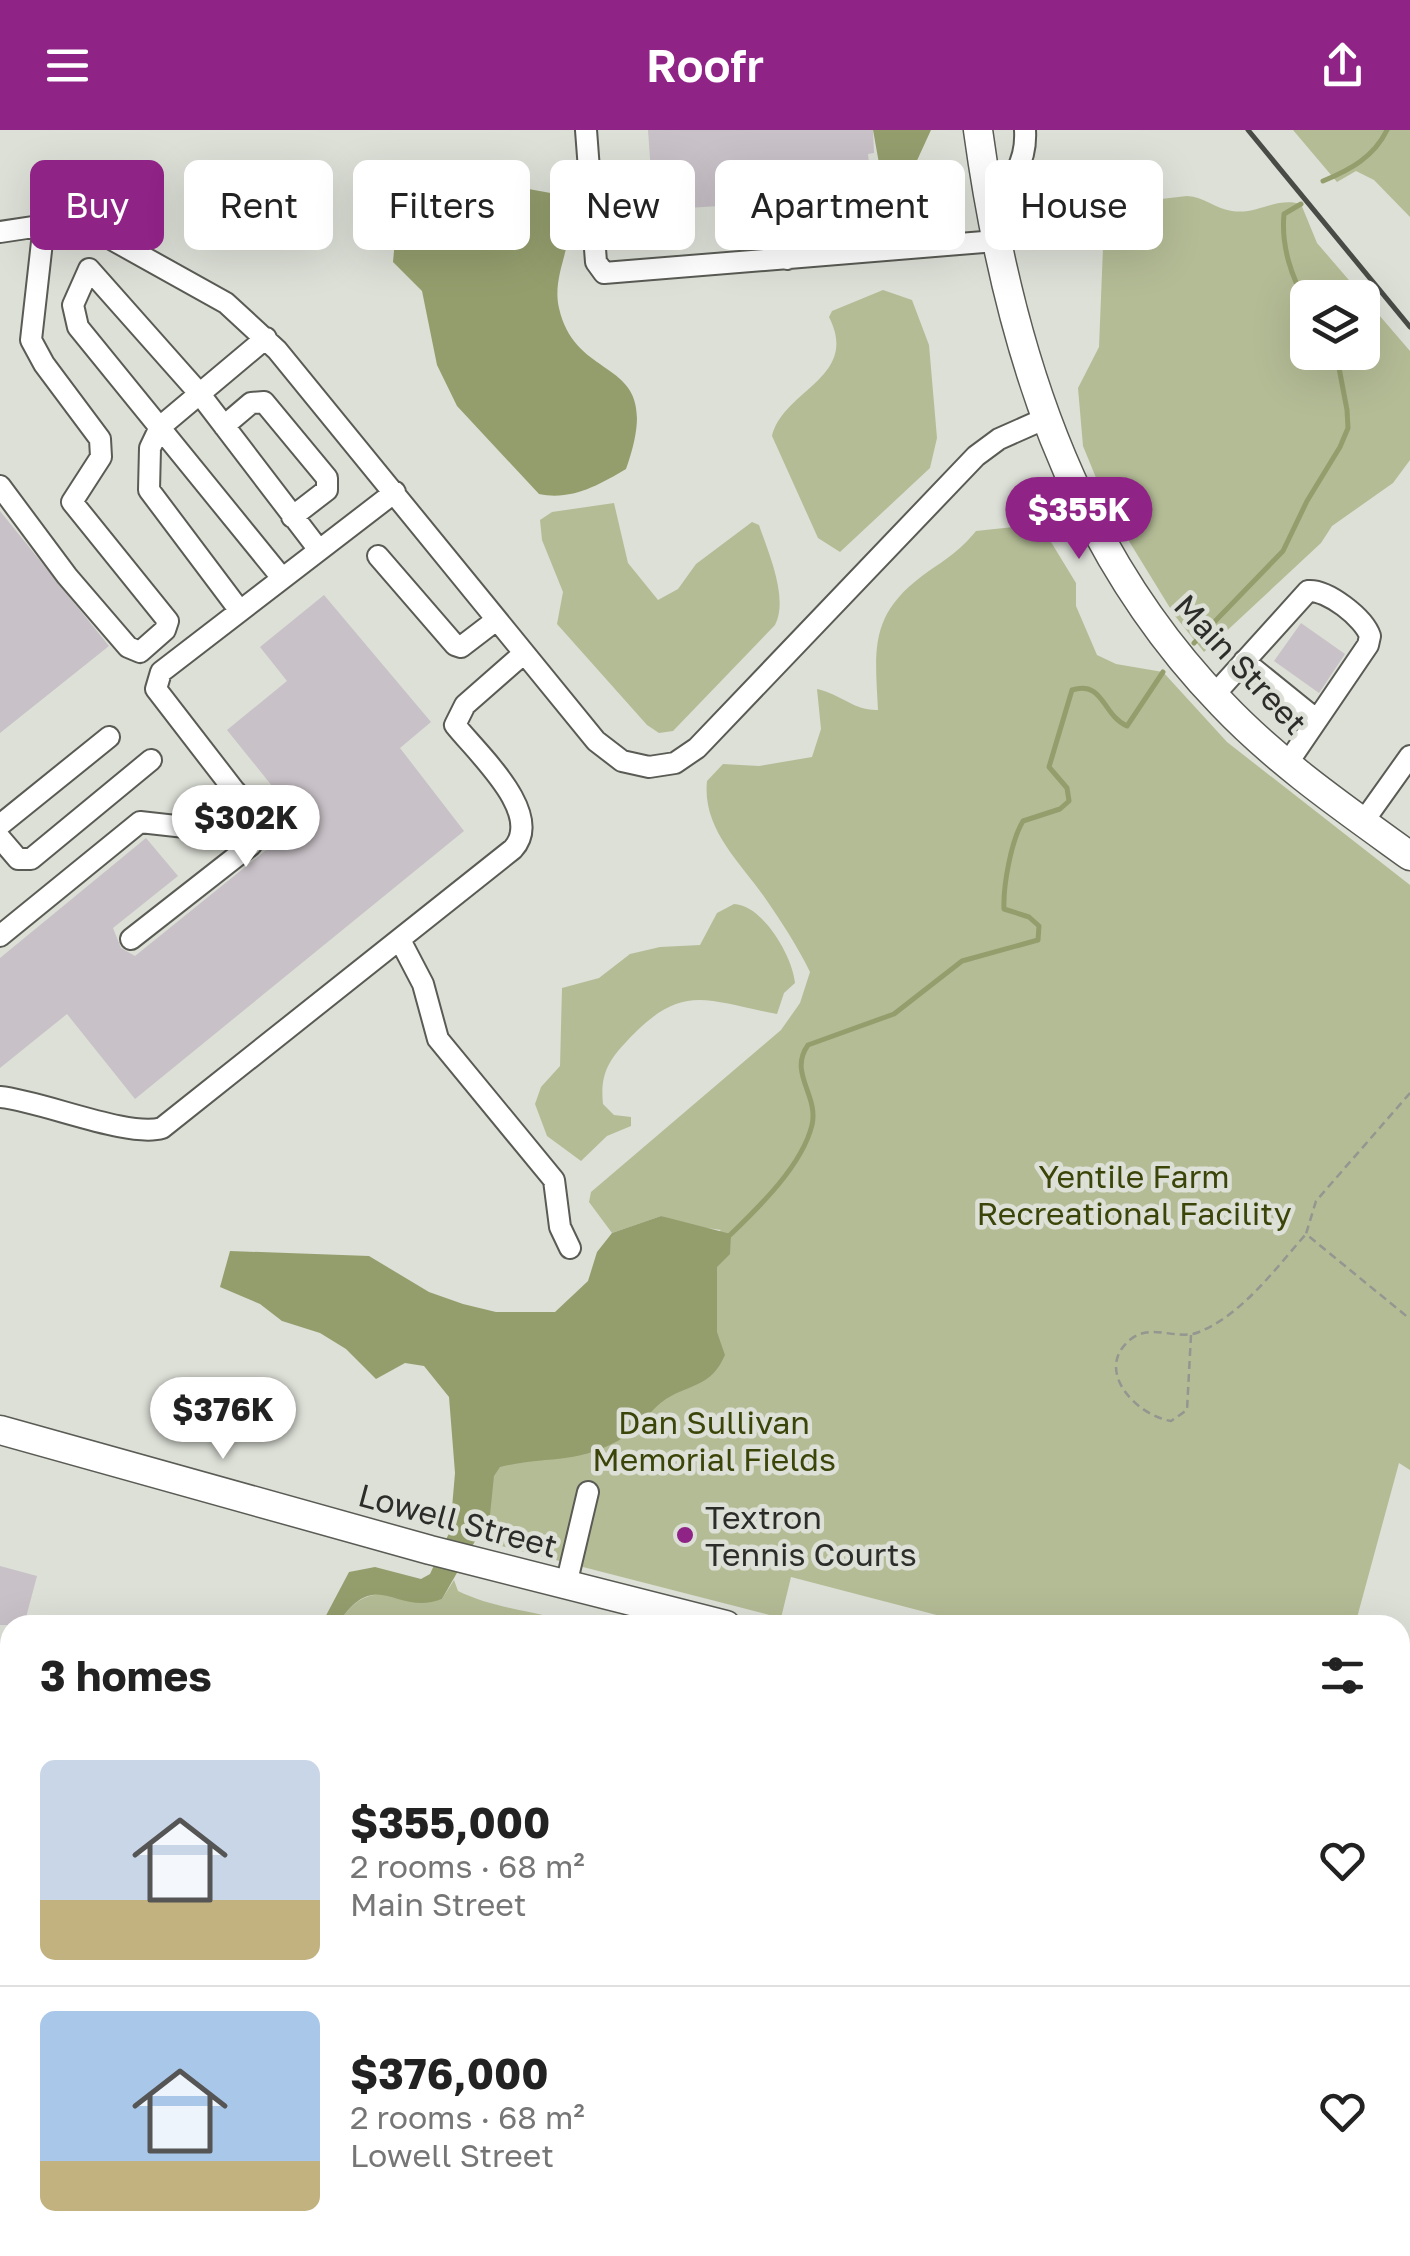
<!DOCTYPE html>
<html lang="en">
<head>
<meta charset="utf-8">
<style>
  body { margin:0; font-family:"Golos Text",sans-serif; background:#f2f2f2; color:#222; height:100vh; display:flex; flex-direction:column; font-size:38px; white-space:nowrap }
  * { box-sizing:border-box; margin:0 }
  p { font-size:32px; color:#767676 }
  .icon { flex:none; width:55px; height:55px; fill:none; stroke:currentColor; stroke-width:2; stroke-linecap:round; stroke-linejoin:round }
  .map { position:relative; flex:1; overflow:hidden }
  .panel { position:absolute; left:0px; top:1485px; width:1410px; height:642px; display:flex; flex-direction:column; background:#fff; border-radius:30px 30px 0 0; box-shadow:0 10px 40px #0002 }
  .panel>* { flex:none }
  .top-card { position:absolute; left:30px; top:30px; width:1350px; height:90px; display:flex; gap:20px }
  .fabs { position:absolute; left:1290px; top:150px; display:grid; gap:20px }
  .fabs a { display:grid; place-items:center; width:90px; height:90px; border-radius:15px; background:#fff; box-shadow:0 10px 40px #0002; font-size:50px }
  .price { position:absolute; translate:-50% -85px; padding:0 22px; border-radius:35px; background:#fff; color:#222; font-size:32px; line-height:65px; filter:drop-shadow(0 2px 5px #0008) }
  .price::after { content:''; position:absolute; left:50%; top:60px; width:30px; height:22px; margin-left:-15px; background:inherit; clip-path:polygon(0 0,100% 0,50% 100%) }
  .price.active { background:#8f2386; color:#fff }
  ul { padding:0; list-style:none }
  li { display:flex; align-items:center; gap:30px; height:250px; padding:0 40px }
  li+li { border-top:2px solid #e0e0e0 }
  li span { display:grid; place-items:center; flex:none; width:280px; height:200px; border-radius:15px; color:#555 }
  li>.icon { margin-inline-start:auto }
  span .icon { width:120px; height:120px; fill:#fffc; stroke-width:1 }
  li b { font-size:42px }
  h2 { display:flex; justify-content:space-between; align-items:center; height:120px; padding:0 40px; font-size:42px }
  .chip { padding:0 35px; border-radius:15px; background:#fff; box-shadow:0 10px 40px #0002; font-size:35px; line-height:90px }
  .chip.active { background:#8f2386; color:#fff }
  header { display:flex; justify-content:space-between; align-items:center; height:130px; padding:0 40px; background:#8f2386; color:#fff; font-size:45px; font-weight:600 }
  .map>svg:first-child { display:block }
</style>
</head>
<body>
<header><svg class="icon" aria-label="menu" viewBox="0 0 24 24"><path d="M4 6h16M4 12h16M4 18h16"/></svg>Roofr<svg class="icon" aria-label="share" viewBox="0 0 24 24"><path d="M12 15V3M7 8l5-5 5 5M5 13v7h14v-7"/></svg></header>
<div class="map">
<svg width="1410" height="2126" viewBox="0 0 1410 2126">
  <rect width="100%" height="100%" fill="#dde0d7"/>
  <!-- green -->
  <path fill="#b4bc96" fill-rule="evenodd" d="M 1293,0 L 1410,0 L 1410,87 L 1374,50 L 1356,41 L 1337,52 Z
    M 1187,66 C 1205,67 1216,79 1232,81 C 1257,85 1275,67 1301,74 L 1317,113 L 1410,221 L 1410,330 L 1393,353 L 1332,396 L 1321,413 L 1204,522 L 1175,486 L 1108,377 L 1083,316 L 1078,258 L 1099,217 L 1104,93 L 1109,75 ZM 1308,168 L 1362,168 L 1362,222 L 1308,222 Z
    M 883,160 L 912,170 L 929,215 L 937,308 L 930,338 L 840,422 L 818,408 L 772,306 C 784,259 860,248 829,187 L 832,181 Z
    M 614,373 L 628,433 L 658,470 L 678,459 L 696,434 L 752,392 L 759,395 C 768,422 789,468 775,495 L 673,601 L 659,603 L 647,595 L 557,494 L 563,462 L 542,410 L 540,390 L 552,382 Z
    M 1040,394 L 1076,453 L 1076,476 L 1097,525 L 1116,534 L 1163,542 L 1227,612 L 1410,755 L 1410,1340 L 1399,1333 L 1355,1495 L 975,1495 L 791,1447 L 781,1488 L 482,1411 L 507,1270 L 721,1100 L 684,1095 L 661,1086 L 612,1103 L 589,1072 L 591,1062 L 781,900 L 800,873 L 810,842 C 798,817 781,791 765,768 C 740,732 702,699 707,651 L 723,634 L 759,636 L 812,627 L 821,599 L 817,559 C 840,564 855,581 878,580 C 875,520 869,486 922,446 C 943,431 959,422 976,401 Z
    M 734,774 C 763,775 793,827 795,853 L 784,863 L 777,884 C 705,871 683,851 627,911 C 608,931 600,945 603,974 L 614,985 L 631,987 L 631,996 L 607,1006 L 581,1031 L 547,1006 L 535,974 L 541,957 L 560,936 L 562,858 L 599,848 L 630,824 L 660,817 L 700,815 L 717,783 Z
    M 454,1450 L 458,1461 C 497,1480 537,1480 578,1495 L 337,1495 C 373,1440 394,1479 442,1469 Z
    M 10,1909 L 10,2118 L 373,2118 L 371,2126 L 0,2126 L 0,1937 Z"/>
  <!-- water -->
  <path fill="#949e6d" d="M 873,0 L 931,0 L 914,37 L 933,67 L 928,77 L 907,82 L 887,78 Z
    M 474,49 L 556,64 L 570,78 C 576,111 551,144 559,178 C 577,259 668,221 626,339 C 599,355 571,371 539,364 L 457,276 L 437,235 L 422,161 L 393,132 L 395,110 L 418,65 Z
    M 661,1086 L 731,1104 L 730,1124 L 717,1137 L 717,1202 L 725,1225 C 711,1257 692,1253 666,1269 C 651,1279 641,1296 626,1306 C 578,1336 549,1325 500,1337 L 494,1346 L 490,1385 L 442,1469 C 396,1487 376,1434 337,1495 L 321,1495 L 349,1442 L 375,1437 L 421,1449 L 430,1444 L 450,1401 L 455,1343 L 449,1267 L 424,1236 L 405,1233 L 376,1249 L 346,1219 L 320,1203 L 282,1191 L 260,1174 L 220,1157 L 230,1121 L 369,1126 L 429,1162 L 463,1174 L 496,1182 L 555,1182 L 588,1151 L 597,1122 L 612,1103 Z"/>
  <g fill="none" stroke-linecap="round" stroke-linejoin="round">
    <!-- stream -->
    <path stroke="#949e6d" stroke-width="5" d="M 1323,51 C 1350,40 1374,27 1387,0
      M 1301,74 L 1284,84 C 1281,115 1291,148 1308,175
      M 1194,513 L 1283,421 L 1307,371 L 1340,317 L 1348,298 L 1347,280 L 1336,222
      M 729,1106 C 758,1078 802,1036 812,995 C 819,965 788,943 808,915 L 894,884 L 962,831 L 1038,810 L 1039,796 L 1029,787 L 1004,779 C 1003,756 1011,711 1023,691 L 1060,679 L 1069,671 L 1067,658 L 1049,637 L 1072,560 C 1104,550 1102,585 1127,596 L 1163,542
      M 151,2126 L 152,2118"/>
  </g>
  <!-- building -->
  <path fill="#c8c1c7" d="M 648,0 L 873,0 L 874,23 L 868,24 L 870,43 L 858,43 L 860,69 L 846,70 L 845,52 L 811,54 L 811,41 L 781,43 L 782,51 L 754,52 L 756,89 L 735,90 L 734,75 L 642,81 L 643,101 L 614,103 L 609,46 L 651,43 Z
    M 0,381 L 109,516 L 0,603 Z
    M 324,465 L 431,592 L 400,618 L 464,701 L 135,969 L 67,884 L 0,938 L 0,828 L 146,708 L 178,746 L 113,798 L 121,818 L 135,826 L 301,692 L 227,600 L 287,551 L 260,517 Z
    M 1301,493 L 1345,524 L 1319,563 L 1274,531 Z
    M 0,1436 L 37,1446 L 24,1495 L 0,1495 Z"/>
  <g fill="none" stroke-linecap="round" stroke-linejoin="round">
    <!-- minor casing -->
    <g stroke="#595b54" stroke-width="24">
      <path id="minor" d="M 586,0 L 596,132 L 604,143 L 996,111
        M 988,73 C 1012,53 1027,33 1025,0
        M 0,102 L 53,94 L 95,100 L 226,173 L 277,220 L 596,611 L 622,631 L 649,637 L 675,633 L 697,618 L 976,326 L 999,309 L 1044,289
        M 787,129 L 784,102 L 793,94 L 863,89 L 881,101 L 885,120
        M 224,296 L 251,273 L 264,272 L 327,348 L 327,360 L 292,387
        M 0,356 L 67,446 L 128,517 L 140,522 L 165,500 L 168,491 L 72,372 L 101,327 L 100,309 L 44,234 L 31,210 L 44,94
        M 378,426 L 455,515 L 461,517 L 495,491
        M 282,448 L 78,197 L 73,175 L 89,139 L 199,263 L 319,420
        M 240,481 L 149,360 L 150,318 L 160,297 L 266,208
        M 1244,531 L 1317,590
        M 1214,565 L 1308,461 C 1327,459 1364,488 1370,506 L 1368,515 L 1287,634
        M 1363,692 L 1410,626
        M 0,695 L 109,607
        M 0,708 L 18,729 L 31,729 L 151,630
        M 0,806 L 140,692 L 194,698 L 236,662
        M 131,809 L 251,715 L 258,701 L 254,686 L 156,559 L 161,542 L 395,362
        M 400,810 L 423,854 L 438,909 L 554,1050 L 560,1097 L 570,1118
        M 0,967 C 42,971 128,1008 162,998 L 513,719 C 545,684 478,624 455,595 L 465,575 L 522,525
        M 566,1455 L 588,1362
        M 1400,1981 L 1410,1966
        M 1400,2024 L 1410,2031
        M 474,2119 L 487,2126
        M 1298,2126 L 1304,2118"/>
    </g>
    <!-- major casing -->
    <g stroke="#595b54" stroke-width="31">
      <path id="major" d="M 978,0 C 1007,212 1070,417 1222,574 C 1278,633 1345,679 1410,726
        M 0,1300 L 430,1420 L 726,1495
        M 1400,1666 L 1410,1669"/>
    </g>
    <!-- path -->
    <path stroke="#949690" stroke-width="2.5" stroke-dasharray="8 5" stroke-linecap="butt" d="M 1410,963 L 1316,1071 L 1306,1104 L 1410,1189
      M 1191,1205 L 1187,1280 L 1171,1291 C 1135,1285 1093,1239 1131,1209 C 1151,1193 1178,1211 1199,1202 C 1243,1184 1275,1139 1306,1104"/>
    <!-- minor -->
    <use href="#minor" stroke="#fff" stroke-width="20"/>
    <!-- major -->
    <use href="#major" stroke="#fff" stroke-width="28"/>
    <!-- rail -->
    <path stroke="#494b47" stroke-width="5" d="M 1248,0 L 1410,197"/>
  </g>
  <!-- markers -->
  <circle fill="#8f2386" stroke="#dde0d7" stroke-width="4" cx="685" cy="1405" r="10"/>
  <g text-anchor="middle" dominant-baseline="central" stroke-width="9" stroke-linejoin="round" paint-order="stroke">
    <!-- street labels -->
    <g font-size="32" fill="#2c2d2a" stroke="#dde0d7">
      <text transform="translate(1241 534) rotate(47)">Main Street</text>
      <text transform="translate(458 1390) rotate(15)">Lowell Street</text>
    </g>
    <!-- park labels -->
    <g font-size="32" fill="#3c4509" stroke="#dde0d7">
      <text x="1134" y="1046">Yentile Farm<tspan x="1134" dy="37">Recreational Facility</tspan></text>
      <text x="714" y="1292">Dan Sullivan<tspan x="714" dy="37">Memorial Fields</tspan></text>
    </g>
    <!-- poi labels -->
    <g font-size="32" fill="#2c2d2a" stroke="#dde0d7" text-anchor="start">
      <text x="705" y="1387">Textron<tspan x="705" dy="37">Tennis Courts</tspan></text>
    </g>
  </g>
</svg>
<div class="fabs">
<a><svg class="icon" aria-label="layers" viewBox="0 0 24 24"><path d="M12 4l9 5-9 5-9-5zM3 14l9 5 9-5"/></svg></a>
</div>
<b class="price active" style="left:1079px;top:432px">$355K</b>
<b class="price" style="left:246px;top:740px">$302K</b>
<b class="price" style="left:223px;top:1332px">$376K</b>
<div class="top-card">
<a class="chip active">Buy</a>
<a class="chip">Rent</a>
<a class="chip">Filters</a>
<a class="chip">New</a>
<a class="chip">Apartment</a>
<a class="chip">House</a>
</div>
<section class="panel">
<h2>3 homes<svg class="icon" aria-label="filters" viewBox="0 0 24 24"><path d="M4 7h16M4 17h16"/><circle cx="9" cy="7" r="2"/><circle cx="15" cy="17" r="2"/></svg></h2>
<ul>
<li><span style="background:linear-gradient(#c9d6e8 70%,#c2b280 0)"><svg class="icon" aria-label="home" viewBox="0 0 24 24"><path d="M3 11l9-7 9 7M6 9v11h12V9"/></svg></span><div><b>$355,000</b><p>2 rooms · 68 m²</p><p>Main Street</p></div><svg class="icon" aria-label="heart" viewBox="0 0 24 24"><path d="M12 20l-8-8c-3-5 5-10 8-4 3-6 11-1 8 4z"/></svg></li>
<li><span style="background:linear-gradient(#a9c7e8 75%,#c2b280 0)"><svg class="icon" aria-label="home" viewBox="0 0 24 24"><path d="M3 11l9-7 9 7M6 9v11h12V9"/></svg></span><div><b>$376,000</b><p>2 rooms · 68 m²</p><p>Lowell Street</p></div><svg class="icon" aria-label="heart" viewBox="0 0 24 24"><path d="M12 20l-8-8c-3-5 5-10 8-4 3-6 11-1 8 4z"/></svg></li>
</ul>
</section>
</div>
</body>
</html>
